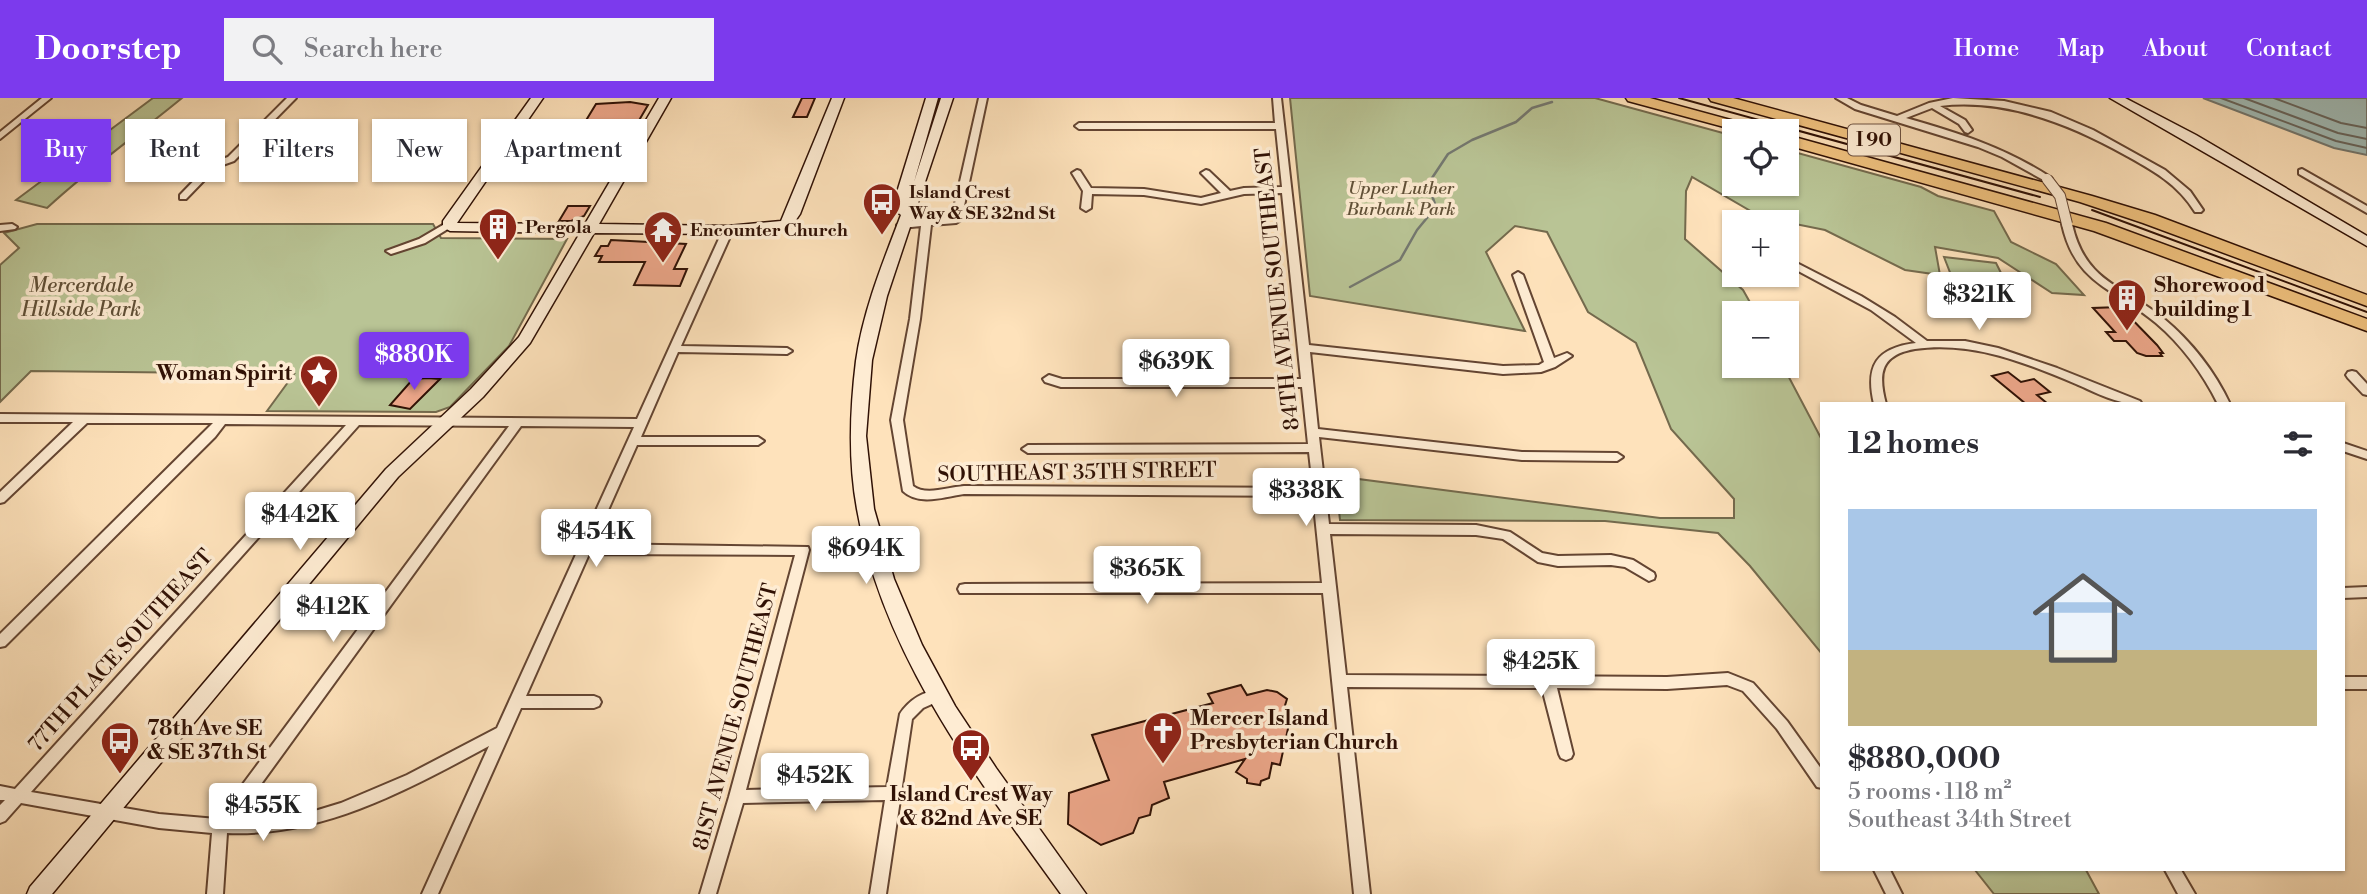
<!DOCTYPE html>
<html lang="en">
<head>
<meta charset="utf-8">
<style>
  body { margin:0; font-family:"Libre Bodoni",serif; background:#f2f2f3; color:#2b2b33; height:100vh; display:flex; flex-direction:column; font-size:26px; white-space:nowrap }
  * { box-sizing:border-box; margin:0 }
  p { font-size:23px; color:#7c7c81 }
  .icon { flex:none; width:38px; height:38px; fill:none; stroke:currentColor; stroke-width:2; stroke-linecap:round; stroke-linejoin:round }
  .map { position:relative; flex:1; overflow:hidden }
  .panel { position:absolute; left:1820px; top:304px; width:525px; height:469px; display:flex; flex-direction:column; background:#fff; border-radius:0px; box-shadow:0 2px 5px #0004 }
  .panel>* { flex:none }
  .guide { position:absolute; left:21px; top:21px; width:665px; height:63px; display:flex; gap:14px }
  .controls { position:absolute; left:1722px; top:21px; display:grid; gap:14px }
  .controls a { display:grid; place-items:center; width:77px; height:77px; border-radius:0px; background:#fff; box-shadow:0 2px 5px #0004; font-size:35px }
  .price { position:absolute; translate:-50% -60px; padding:0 16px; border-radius:7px; background:#fff; color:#222; font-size:23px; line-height:46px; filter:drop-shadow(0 2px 4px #0008) }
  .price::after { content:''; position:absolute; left:50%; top:42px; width:21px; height:16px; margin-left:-10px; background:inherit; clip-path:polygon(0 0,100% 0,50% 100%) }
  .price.on { background:#7c3aed; color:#fff }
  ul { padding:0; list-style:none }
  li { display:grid; align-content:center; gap:14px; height:371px; padding:0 28px }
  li+li { border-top:2px solid #e1e1e2 }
  li span { display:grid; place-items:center; height:217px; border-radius:0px; color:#555 }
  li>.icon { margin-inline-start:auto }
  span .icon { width:126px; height:126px; fill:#fffc; stroke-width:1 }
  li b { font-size:30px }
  h2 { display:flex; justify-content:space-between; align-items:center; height:84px; padding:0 28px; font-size:30px }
  .chip { padding:0 24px; border-radius:0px; background:#fff; box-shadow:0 2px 5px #0004; font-size:24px; line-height:63px }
  .chip.on { background:#7c3aed; color:#fff }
  header { display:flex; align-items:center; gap:42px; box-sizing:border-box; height:98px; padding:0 35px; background:#7c3aed; color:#fff }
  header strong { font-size:33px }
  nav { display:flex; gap:38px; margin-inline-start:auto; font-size:24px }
  .search { width:490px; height:63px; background:#f2f2f3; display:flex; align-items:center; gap:18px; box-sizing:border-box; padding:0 24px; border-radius:0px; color:#7c7c81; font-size:26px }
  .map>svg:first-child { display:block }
</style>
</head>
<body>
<header>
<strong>Doorstep</strong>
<div class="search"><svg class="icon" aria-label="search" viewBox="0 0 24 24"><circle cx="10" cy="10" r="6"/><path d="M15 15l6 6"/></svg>Search here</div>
<nav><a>Home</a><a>Map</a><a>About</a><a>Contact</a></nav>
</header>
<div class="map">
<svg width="2367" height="796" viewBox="0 0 2367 796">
  <rect width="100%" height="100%" fill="#fee2bb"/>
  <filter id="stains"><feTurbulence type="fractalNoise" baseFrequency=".00286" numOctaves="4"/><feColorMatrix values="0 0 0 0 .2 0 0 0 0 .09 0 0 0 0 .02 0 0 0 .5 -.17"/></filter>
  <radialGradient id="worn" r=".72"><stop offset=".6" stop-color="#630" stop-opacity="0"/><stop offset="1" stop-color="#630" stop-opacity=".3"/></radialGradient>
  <!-- green -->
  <path fill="#b9c495" stroke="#746a4d" stroke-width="2" d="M 153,0 L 182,0 C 137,37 90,70 47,110 L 16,102 Z
    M 1290,0 L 1595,0 L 1734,38 L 1734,86 L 1787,86 L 1787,52 L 1921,89 L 1938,98 L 1994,113 L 2011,144 L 2056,166 L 2084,197 L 2052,195 L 1998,160 L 1935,149 L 1940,177 L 1905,172 L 1825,132 L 1761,119 L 1692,79 L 1686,93 L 1685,141 L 1743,192 L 1756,215 L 1734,215 L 1734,268 L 1783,268 L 1822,342 L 1822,556 L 1750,468 L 1718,435 L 1605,423 L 1340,422 L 1335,378 L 1660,420 L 1734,420 L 1734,401 L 1671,331 L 1636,245 L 1588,214 L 1547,134 L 1515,128 L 1486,154 L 1525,233 L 1310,198 Z
    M 37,126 L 433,126 L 441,140 L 567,141 L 509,248 L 450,309 L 436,314 L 267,313 L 294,276 L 31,273 L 0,304 L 0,167 L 19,150 L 4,135 Z
    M 1944,159 L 1996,165 L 2008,189 L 1953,182 Z
    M 1975,772 L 2086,772 L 2099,796 L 1994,796 Z"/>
  <!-- water -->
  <path fill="#a1bcb7" stroke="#747870" stroke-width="2" d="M 2203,0 L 2367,0 L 2367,57 L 2334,50 Z"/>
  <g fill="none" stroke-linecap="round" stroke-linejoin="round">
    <!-- shore -->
    <path stroke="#68665e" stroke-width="2" d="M 2221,0 L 2336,43 L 2367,50
      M 2244,0 L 2338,35 L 2367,41
      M 2274,0 L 2341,25 L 2367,30"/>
    <!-- stream -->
    <path stroke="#747870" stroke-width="2.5" d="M 1350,189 L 1400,162 L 1417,132 L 1436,109 L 1428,86 L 1448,56 L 1472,42 L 1516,24 L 1532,10 L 1552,4"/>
  </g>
  <!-- building -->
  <path fill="#eca689" stroke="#301105" stroke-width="2" d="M 802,0 L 815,0 L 807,19 L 793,19 Z
    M 630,4 L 648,7 L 634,31 L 582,29 L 596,6 Z
    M 568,108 L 590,108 L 584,118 L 571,123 L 559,123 Z
    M 611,142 L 686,146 L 674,171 L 687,171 L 680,188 L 634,187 L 645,164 L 599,164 L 602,158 L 595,158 L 601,148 L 608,148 Z
    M 2120,209 L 2157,247 L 2163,255 L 2160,255 L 2162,258 L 2146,258 L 2137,255 L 2126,243 L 2114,243 L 2106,234 L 2115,234 L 2093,210 Z
    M 2008,274 L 2021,284 L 2034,281 L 2050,294 L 2037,297 L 2048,306 L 2026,306 L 1992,278 Z
    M 428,280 L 440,281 L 410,311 L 390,307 L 413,281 Z
    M 1241,587 L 1247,597 L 1267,592 L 1277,594 L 1287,601 L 1283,614 L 1291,617 L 1280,667 L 1272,665 L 1269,680 L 1261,683 L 1260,687 L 1247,685 L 1247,681 L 1236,674 L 1245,661 L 1164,684 L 1169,700 L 1152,707 L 1150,717 L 1139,720 L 1133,735 L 1101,747 L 1068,726 L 1069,695 L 1109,682 L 1092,637 L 1213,605 L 1208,596 Z"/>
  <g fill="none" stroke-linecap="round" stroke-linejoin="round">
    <!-- street casing -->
    <g stroke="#644532" stroke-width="4">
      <path id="street" d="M 42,0 L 51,0 L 0,41 L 0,34 Z
        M 287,0 L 296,0 L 234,63 L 217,69 L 186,101 L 180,101 L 180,97 L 211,65 L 228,59 Z
        M 979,0 L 987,0 L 961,122 L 956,125 L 931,127 L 920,221 L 903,322 L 913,388 C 926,398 948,389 964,388 L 1313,390 L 1309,354 L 1028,355 L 1022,351 L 1028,347 L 1308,346 L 1302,289 L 1061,289 L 1045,284 L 1043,281 L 1049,277 L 1062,281 L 1301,281 L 1282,95 L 1244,96 L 1201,106 L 1144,97 L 1092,96 L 1091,110 L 1086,113 L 1081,110 L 1083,93 L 1072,75 L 1077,72 L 1080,73 L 1091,90 L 1144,91 L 1201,100 L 1221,95 L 1201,75 L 1206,72 L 1209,73 L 1230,93 L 1244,90 L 1282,89 L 1276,31 L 1079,31 L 1075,28 L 1079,25 L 1275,25 L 1273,0 L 1281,0 L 1309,247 L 1503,268 L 1539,267 L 1544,264 L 1513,177 L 1518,174 L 1523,177 L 1554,260 L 1567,255 L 1572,258 L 1555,269 L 1541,274 L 1503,276 L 1310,254 L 1318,331 L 1522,354 L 1617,355 L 1623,359 L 1617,363 L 1522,362 L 1319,339 L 1329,426 L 1476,427 L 1510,434 L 1542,455 L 1558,458 L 1611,457 L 1633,462 L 1654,475 L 1655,478 L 1654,481 L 1649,483 L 1625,469 L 1611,467 L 1558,468 L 1538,464 L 1503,441 L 1476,437 L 1330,436 L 1346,577 L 1667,579 L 1728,575 L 1753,585 L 1787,623 L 1822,672 L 1822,690 L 1817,689 L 1777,631 L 1743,593 L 1727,587 L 1667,591 L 1557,590 L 1573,656 L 1571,660 L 1566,662 L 1561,660 L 1559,656 L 1542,590 L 1347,589 L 1370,796 L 1354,796 L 1323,495 L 960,495 L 958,491 L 960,487 L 965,486 L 1322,485 L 1313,398 L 964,396 C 944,399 919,408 903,393 L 891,322 L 910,221 L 921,128 L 902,130 L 897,127 L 902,124 L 952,119 Z
        M 1836,0 L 1847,0 L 1861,7 L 1897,18 L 1929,5 L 1953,0 L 2004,3 L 2051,14 L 2093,32 L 2165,72 L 2190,93 L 2203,112 L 2201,114 L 2195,114 C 2178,86 2152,72 2125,57 C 2070,26 2005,0 1940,8 L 1965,22 L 1972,32 L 1968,35 L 1965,34 L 1959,26 L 1932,10 L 1906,20 C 1956,34 2006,50 2050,79 L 2052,81 L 2047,84 L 2002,59 L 1978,49 L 1855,11 Z
        M 2302,71 L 2367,108 L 2367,115 L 2299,76 L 2299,72 Z
        M 2067,123 L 2072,126 C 2085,184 2122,187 2163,220 C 2191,243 2215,274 2230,306 L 2218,306 C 2203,276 2182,247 2156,225 C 2114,190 2075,186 2062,126 Z
        M 448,124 L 451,125 L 451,129 L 425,145 L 391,156 L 386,153 L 419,141 Z
        M 12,126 L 17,129 L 15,131 L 0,133 L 0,127 Z
        M 728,129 L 733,132 L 681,248 L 787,250 L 792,253 L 787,256 L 678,254 L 641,339 L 758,339 L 764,343 L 758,347 L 637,347 L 593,446 L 808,449 L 809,452 L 746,692 L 887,689 L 900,616 C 908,603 926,590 941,594 L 943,598 L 941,602 L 923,610 L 912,621 L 886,796 L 870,796 L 885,702 L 743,705 L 716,796 L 700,796 L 729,699 L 795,457 L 589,456 L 526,598 L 594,598 L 599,600 L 601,604 L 599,608 L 594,610 L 521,610 L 438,796 L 422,796 L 489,648 C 407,692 323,739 227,735 L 223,796 L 207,796 L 212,735 L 159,730 L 21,705 L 5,723 L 0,725 L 0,707 L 5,702 L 0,702 L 0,688 L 15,691 L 346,327 L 225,326 L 215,339 L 5,548 L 0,549 L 0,536 L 213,325 L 87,325 L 4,404 L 0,405 L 0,394 L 73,324 L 0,324 L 0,316 L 637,321 L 723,132 ZM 359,327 L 509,328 L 217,721 L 159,716 L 31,694 ZM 521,328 L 634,329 L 497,630 L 407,677 L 341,705 L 318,712 L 281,720 L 235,722 Z
        M 1787,160 L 1861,198 L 1895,219 L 1927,243 L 1965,243 L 1998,250 L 2057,270 L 2140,303 L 2142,306 C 2118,307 2097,295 2076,286 C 2024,264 1972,243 1915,251 C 1880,257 1878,276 1886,306 L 1874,306 C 1865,268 1876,250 1916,245 L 1871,212 L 1787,167 Z
        M 2352,273 L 2356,274 L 2367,286 L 2367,297 L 2363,296 L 2348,280 L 2346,277 L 2348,274 Z
        M 2343,345 L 2367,353 L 2367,361 L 2343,353 Z
        M 2367,489 L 2367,499 L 2343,500 L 2343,490 Z
        M 2343,579 L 2367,579 L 2367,591 L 2343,591 Z
        M 1874,772 L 1890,772 L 1902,796 L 1886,796 Z
        M 2165,772 L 2181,772 L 2195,796 L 2178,796 Z"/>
    </g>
    <!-- secondary casing -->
    <g stroke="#301105" stroke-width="3">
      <path id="secondary" d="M 531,0 L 543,0 L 457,125 L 585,126 L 659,0 L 671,0 L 599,126 L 728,128 L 781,123 L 832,0 L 844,0 L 800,116 L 791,129 L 728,136 L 594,135 L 530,245 L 483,299 L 398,379 L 52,796 L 27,796 L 30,789 L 386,371 L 471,291 L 519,239 L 580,135 L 450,133 L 443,129 L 443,123 Z
        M 926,0 L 938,0 L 914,84 L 941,0 L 953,0 L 887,198 L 872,262 L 866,338 L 874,411 L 894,481 L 922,547 L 955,608 L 996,670 L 1086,796 L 1061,796 C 977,680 882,556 857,411 C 848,362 850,312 856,263 C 863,213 883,164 901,117 L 896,113 L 898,91 Z
        M 2110,0 L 2125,0 L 2196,37 L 2367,138 L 2367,148 Z"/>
    </g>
    <!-- highway casing -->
    <g stroke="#301105" stroke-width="3">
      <path id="highway" d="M 1626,0 L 1650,0 L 1760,30 L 1763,33 L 1739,33 L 1628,3 Z
        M 1709,0 L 1733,0 L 2092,98 L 2155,117 L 2367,197 L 2367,208 L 2143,125 L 2080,104 L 1711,3 Z
        M 1787,37 L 2106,125 L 2367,221 L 2367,233 L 2094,133 L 1787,47 Z"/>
    </g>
    <!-- street -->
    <use href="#street" fill="#feecd3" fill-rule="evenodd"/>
    <!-- secondary -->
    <use href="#secondary" fill="#feecd3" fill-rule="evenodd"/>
    <!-- highway -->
    <use href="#highway" fill="#efc17e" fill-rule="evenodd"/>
    <!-- tram -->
    <path stroke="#301105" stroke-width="2" d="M 1679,0 L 2040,99
      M 2092,112 L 2367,214"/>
    <!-- street-bridge casing -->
    <g stroke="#644532" stroke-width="12" stroke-linecap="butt">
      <path id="street-bridge" d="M 2047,81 L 2060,98 L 2067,126"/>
    </g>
    <!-- street-bridge -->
    <use href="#street-bridge" stroke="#feecd3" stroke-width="10"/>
  </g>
  <!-- icons -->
  <defs>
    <g id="bus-pin" transform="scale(2.0125)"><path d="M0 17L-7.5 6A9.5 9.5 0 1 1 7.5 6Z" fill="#8f2418" stroke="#feecd3"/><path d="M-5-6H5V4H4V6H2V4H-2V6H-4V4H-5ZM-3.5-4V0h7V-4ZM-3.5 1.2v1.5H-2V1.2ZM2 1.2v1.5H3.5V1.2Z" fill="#fff"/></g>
    <g id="building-pin" transform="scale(2.0125)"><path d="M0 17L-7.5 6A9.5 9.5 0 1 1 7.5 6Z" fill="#8f2418" stroke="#feecd3"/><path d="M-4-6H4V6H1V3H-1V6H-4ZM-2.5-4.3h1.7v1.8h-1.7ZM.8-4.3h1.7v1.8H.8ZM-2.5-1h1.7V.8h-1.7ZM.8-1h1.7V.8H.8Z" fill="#fff"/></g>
    <g id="temple-pin" transform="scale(2.0125)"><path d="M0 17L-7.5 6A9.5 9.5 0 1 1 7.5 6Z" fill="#8f2418" stroke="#feecd3"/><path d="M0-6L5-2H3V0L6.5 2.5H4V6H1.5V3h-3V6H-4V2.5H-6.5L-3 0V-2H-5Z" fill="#fff"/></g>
    <g id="sight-pin" transform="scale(2.0125)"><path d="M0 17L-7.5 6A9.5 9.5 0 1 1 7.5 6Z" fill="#8f2418" stroke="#feecd3"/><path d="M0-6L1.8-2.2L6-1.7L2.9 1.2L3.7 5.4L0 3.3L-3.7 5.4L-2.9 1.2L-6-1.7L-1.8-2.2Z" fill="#fff"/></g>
    <g id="church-pin" transform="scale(2.0125)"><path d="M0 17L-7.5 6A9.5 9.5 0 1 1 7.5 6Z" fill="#8f2418" stroke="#feecd3"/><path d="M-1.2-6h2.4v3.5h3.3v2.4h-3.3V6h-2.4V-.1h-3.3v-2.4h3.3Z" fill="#fff"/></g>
  </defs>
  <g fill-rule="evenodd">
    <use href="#bus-pin" x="882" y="104"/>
    <use href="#building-pin" x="498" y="129"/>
    <use href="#temple-pin" x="663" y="132"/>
    <use href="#building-pin" x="2127" y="200"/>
    <use href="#sight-pin" x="319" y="276"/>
    <use href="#church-pin" x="1163" y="633"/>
    <use href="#bus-pin" x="120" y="643"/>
    <use href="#bus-pin" x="971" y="650"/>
  </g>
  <g text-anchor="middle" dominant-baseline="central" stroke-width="7" stroke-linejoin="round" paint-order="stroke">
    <!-- far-park labels -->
    <g font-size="18" font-style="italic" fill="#605037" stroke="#feecd3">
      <text x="1401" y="90">Upper Luther<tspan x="1401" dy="21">Burbank Park</tspan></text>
    </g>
    <!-- far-poi labels -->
    <g font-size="18" font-weight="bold" fill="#301105" stroke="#feecd3" text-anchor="start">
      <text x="909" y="94">Island Crest<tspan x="909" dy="21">Way &amp; SE 32nd St</tspan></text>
      <text x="525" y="129">Pergola</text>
      <text x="690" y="132">Encounter Church</text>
    </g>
    <!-- shield labels -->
    <rect fill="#feecd3" stroke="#6e5343" stroke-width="2" x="1848" y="26.5" width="52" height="31" rx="5"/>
    <g font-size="19" font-weight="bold" fill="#301105">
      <text x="1874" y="42">I 90</text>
    </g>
    <!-- park labels -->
    <g font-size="21" font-style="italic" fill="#605037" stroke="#feecd3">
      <text x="81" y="188">Mercerdale<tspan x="81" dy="24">Hillside Park</tspan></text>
    </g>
    <!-- poi labels -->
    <g font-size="21" font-weight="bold" fill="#301105" stroke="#feecd3" text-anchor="start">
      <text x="2154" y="188">Shorewood<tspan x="2154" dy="24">building 1</tspan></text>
      <text x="292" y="276" text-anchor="end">Woman Spirit</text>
      <text x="1190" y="621">Mercer Island<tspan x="1190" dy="24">Presbyterian Church</tspan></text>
      <text x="147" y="631">78th Ave SE<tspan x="147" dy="24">&amp; SE 37th St</tspan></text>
      <text x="971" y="697" text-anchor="middle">Island Crest Way<tspan x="971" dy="24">&amp; 82nd Ave SE</tspan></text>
    </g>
    <!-- street labels -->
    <g font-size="21" fill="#301105" stroke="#feecd3">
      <text transform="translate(1278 191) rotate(-96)">84TH AVENUE SOUTHEAST</text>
      <text transform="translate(1077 375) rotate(-1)">SOUTHEAST 35TH STREET</text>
      <text transform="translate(121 553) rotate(-48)">77TH PLACE SOUTHEAST</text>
      <text transform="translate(736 619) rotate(-75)">81ST AVENUE SOUTHEAST</text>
    </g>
  </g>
  <rect width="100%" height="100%" filter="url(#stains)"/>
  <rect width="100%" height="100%" fill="url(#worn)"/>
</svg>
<div class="controls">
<a><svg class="icon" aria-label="locate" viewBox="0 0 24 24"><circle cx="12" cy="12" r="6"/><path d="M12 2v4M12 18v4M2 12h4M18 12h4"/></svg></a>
<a>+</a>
<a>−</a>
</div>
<b class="price" style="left:1979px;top:234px">$321K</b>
<b class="price on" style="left:414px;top:294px">$880K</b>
<b class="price" style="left:1176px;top:301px">$639K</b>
<b class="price" style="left:1306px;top:430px">$338K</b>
<b class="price" style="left:300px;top:454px">$442K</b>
<b class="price" style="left:596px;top:471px">$454K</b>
<b class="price" style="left:866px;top:488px">$694K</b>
<b class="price" style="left:1147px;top:508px">$365K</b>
<b class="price" style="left:333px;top:546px">$412K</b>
<b class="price" style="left:1541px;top:601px">$425K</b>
<b class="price" style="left:815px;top:715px">$452K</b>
<b class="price" style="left:263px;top:745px">$455K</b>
<div class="guide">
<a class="chip on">Buy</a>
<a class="chip">Rent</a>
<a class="chip">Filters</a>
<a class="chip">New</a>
<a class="chip">Apartment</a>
</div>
<section class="panel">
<h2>12 homes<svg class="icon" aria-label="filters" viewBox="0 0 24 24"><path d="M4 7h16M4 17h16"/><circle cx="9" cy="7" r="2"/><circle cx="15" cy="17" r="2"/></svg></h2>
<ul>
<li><span style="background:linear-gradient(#a9c7e8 65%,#c2b280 0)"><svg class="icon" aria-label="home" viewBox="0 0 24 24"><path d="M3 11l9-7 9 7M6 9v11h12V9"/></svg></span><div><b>$880,000</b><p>5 rooms · 118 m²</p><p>Southeast 34th Street</p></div></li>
</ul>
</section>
</div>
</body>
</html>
